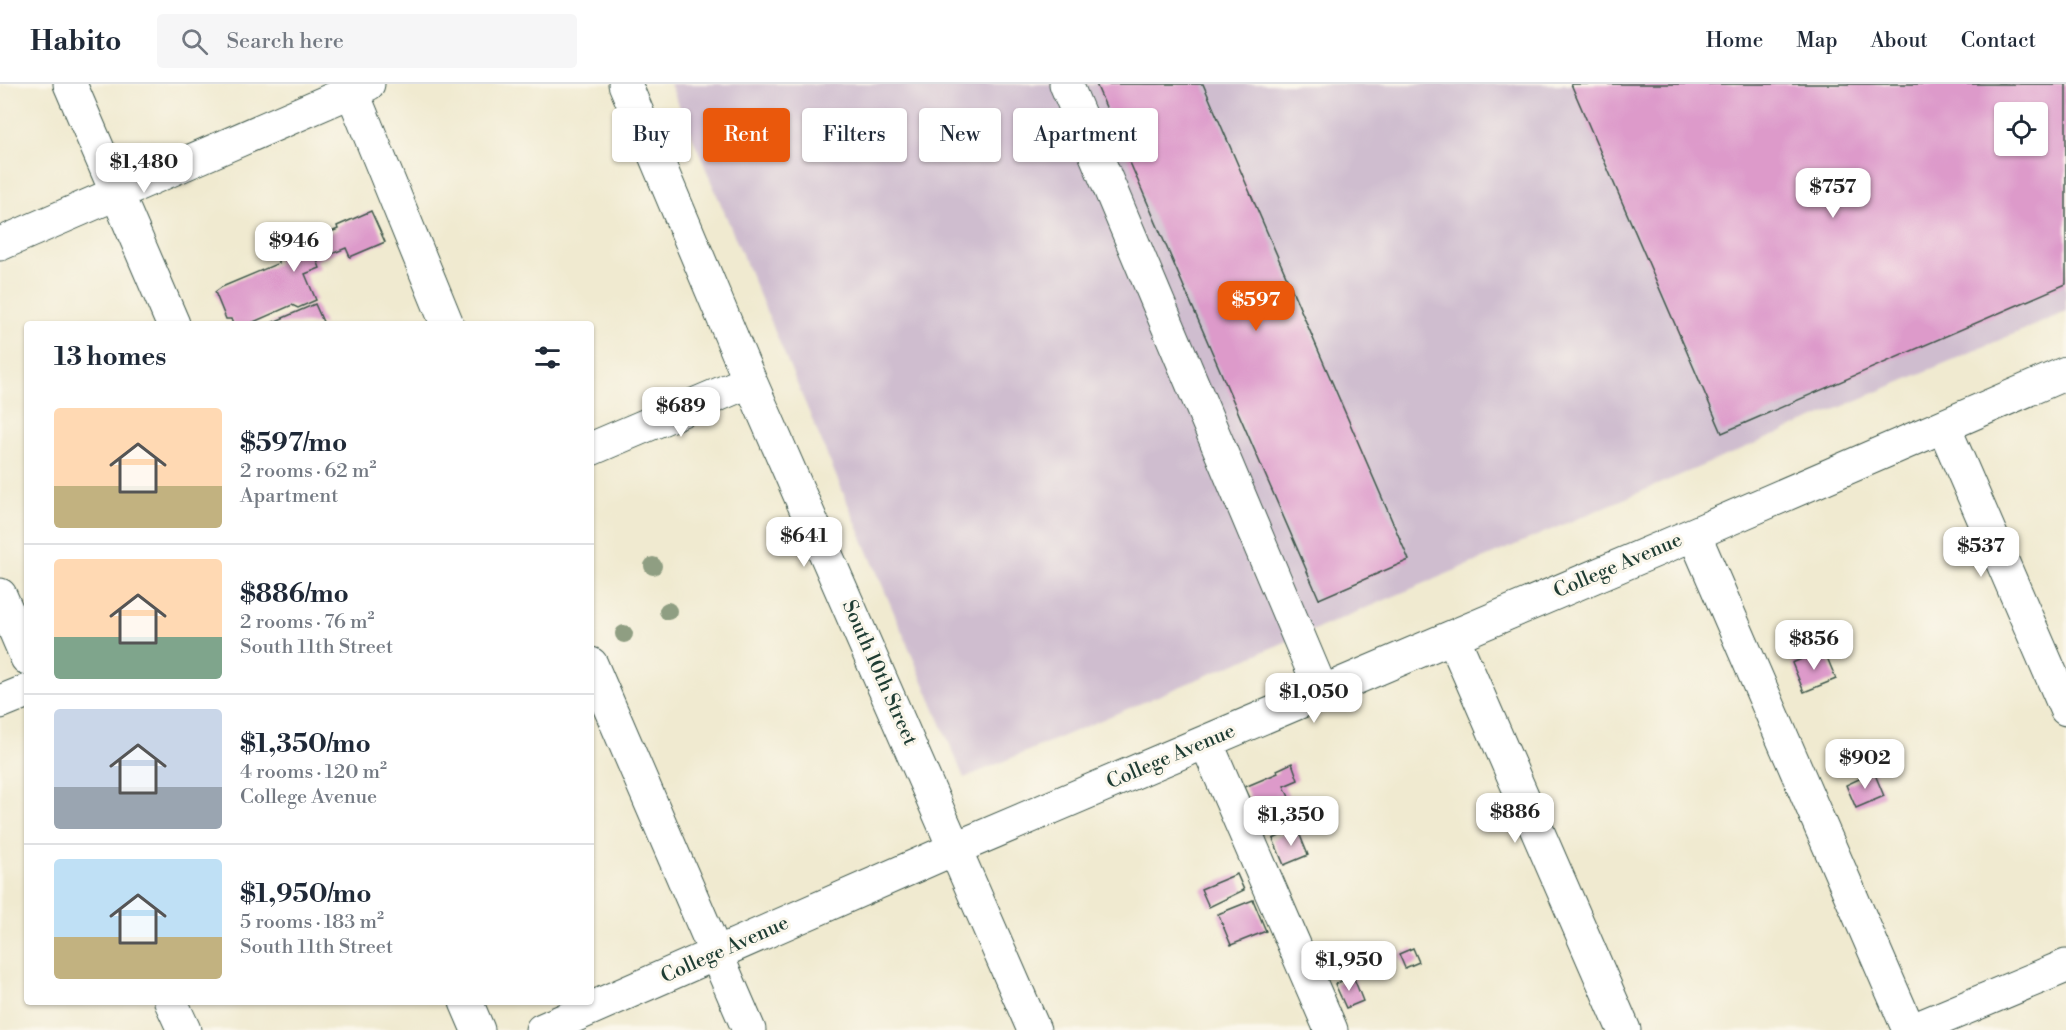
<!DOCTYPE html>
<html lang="en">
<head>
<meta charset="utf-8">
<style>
  body { margin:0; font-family:"Libre Bodoni",serif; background:#f6f6f7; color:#1f2937; height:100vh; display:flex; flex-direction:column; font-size:22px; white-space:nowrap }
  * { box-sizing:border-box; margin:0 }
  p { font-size:20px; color:#747a83 }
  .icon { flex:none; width:33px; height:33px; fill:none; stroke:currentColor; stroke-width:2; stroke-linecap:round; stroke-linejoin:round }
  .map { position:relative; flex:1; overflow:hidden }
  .sheet { position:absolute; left:24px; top:237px; width:570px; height:684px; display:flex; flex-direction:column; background:#fff; border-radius:6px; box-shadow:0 2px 4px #0004 }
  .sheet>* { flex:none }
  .guide { position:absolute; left:612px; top:24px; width:570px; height:54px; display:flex; gap:12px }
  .buttons { position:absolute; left:1994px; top:18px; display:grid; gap:12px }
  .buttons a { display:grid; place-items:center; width:54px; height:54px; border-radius:6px; background:#fff; box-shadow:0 2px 4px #0004; font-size:30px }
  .price { position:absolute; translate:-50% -51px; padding:0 14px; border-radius:12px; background:#fff; color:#222; font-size:20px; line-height:39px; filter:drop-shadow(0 2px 3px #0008) }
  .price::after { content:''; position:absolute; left:50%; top:36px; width:18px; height:14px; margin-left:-9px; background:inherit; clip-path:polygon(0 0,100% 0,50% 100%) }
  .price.active { background:#ea580c; color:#fff }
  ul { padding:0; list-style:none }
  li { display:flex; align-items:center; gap:18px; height:150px; padding:0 30px }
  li+li { border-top:2px solid #e0e1e3 }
  li span { display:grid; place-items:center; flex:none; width:168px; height:120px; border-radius:6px; color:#555 }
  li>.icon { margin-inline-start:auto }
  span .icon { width:72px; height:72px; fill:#fffc; stroke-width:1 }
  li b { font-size:26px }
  h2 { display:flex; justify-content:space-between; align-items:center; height:72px; padding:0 30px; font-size:26px }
  .pill { padding:0 21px; border-radius:6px; background:#fff; box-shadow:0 2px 4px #0004; font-size:21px; line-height:54px }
  .pill.active { background:#ea580c; color:#fff }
  header { display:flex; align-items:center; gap:36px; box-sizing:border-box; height:84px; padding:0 30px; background:#fff; border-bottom:2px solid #e0e1e3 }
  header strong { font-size:28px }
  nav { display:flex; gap:33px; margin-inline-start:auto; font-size:21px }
  .search { width:420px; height:54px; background:#f6f6f7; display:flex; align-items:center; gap:15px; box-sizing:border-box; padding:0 21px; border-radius:6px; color:#747a83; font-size:22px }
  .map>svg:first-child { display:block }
</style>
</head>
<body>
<header>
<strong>Habito</strong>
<div class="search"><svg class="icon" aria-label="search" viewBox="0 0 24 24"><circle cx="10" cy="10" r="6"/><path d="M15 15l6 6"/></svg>Search here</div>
<nav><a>Home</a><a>Map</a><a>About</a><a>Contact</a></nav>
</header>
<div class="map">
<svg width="2066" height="946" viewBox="0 0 2066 946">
  <rect width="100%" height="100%" fill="#fbf7ec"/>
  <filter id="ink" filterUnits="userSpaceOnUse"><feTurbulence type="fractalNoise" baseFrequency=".0167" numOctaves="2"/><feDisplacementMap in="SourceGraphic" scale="12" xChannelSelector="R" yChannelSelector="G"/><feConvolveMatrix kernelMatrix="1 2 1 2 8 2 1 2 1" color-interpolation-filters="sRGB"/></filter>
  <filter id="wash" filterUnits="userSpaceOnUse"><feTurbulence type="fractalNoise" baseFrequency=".008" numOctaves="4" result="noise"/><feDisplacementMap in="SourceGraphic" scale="24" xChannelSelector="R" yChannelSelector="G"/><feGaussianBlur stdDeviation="1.35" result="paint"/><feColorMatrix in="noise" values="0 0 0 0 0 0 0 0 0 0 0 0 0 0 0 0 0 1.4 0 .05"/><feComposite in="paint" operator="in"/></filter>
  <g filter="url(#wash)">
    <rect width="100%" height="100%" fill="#f0ead0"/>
    <!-- industrial -->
    <path fill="#cfbdcf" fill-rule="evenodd" d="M 670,0 L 2066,0 L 2066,228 L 964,694 ZM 2004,28 L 2037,28 L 2037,62 L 2004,62 Z"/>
    <g id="blocks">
      <!-- building -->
      <path fill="#dd9aca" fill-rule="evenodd" d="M 1096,0 L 1203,0 L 1409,476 L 1319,515 Z
        M 1571,0 L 2066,0 L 2066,200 L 1722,349 ZM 2004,28 L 2037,28 L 2037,62 L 2004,62 Z
        M 371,127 L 385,158 L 350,173 L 346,164 L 317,176 L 320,184 L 305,190 L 316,216 L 298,224 L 292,221 L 249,240 L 233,240 L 231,235 L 226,235 L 215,208 L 222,203 L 279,179 L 275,172 L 338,145 L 337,142 Z
        M 315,220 L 324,240 L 269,240 Z
        M 1824,566 L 1836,595 L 1804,608 L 1792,579 Z
        M 1292,679 L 1298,696 L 1284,702 L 1293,722 L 1260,736 L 1245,703 L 1278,689 L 1277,686 Z
        M 1874,688 L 1884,712 L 1856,724 L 1846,701 Z
        M 1297,744 L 1308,771 L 1284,781 L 1273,755 Z
        M 1237,790 L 1244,806 L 1209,823 L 1201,805 Z
        M 1253,816 L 1266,847 L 1231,861 L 1218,830 Z
        M 1413,864 L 1419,878 L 1405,884 L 1399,870 Z
        M 1353,892 L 1363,917 L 1346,924 L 1335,900 Z"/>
    </g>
  </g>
  <g filter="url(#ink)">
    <use href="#blocks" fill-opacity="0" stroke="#3e574b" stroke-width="1.5"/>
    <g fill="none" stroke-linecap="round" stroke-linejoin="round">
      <!-- minor casing -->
      <g stroke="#3e574b" stroke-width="35">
        <path id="minor" d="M 70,0 L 173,240
          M 349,0 L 447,240
          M 625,0 L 750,297 L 1034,946
          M 1066,0 L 1322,608
          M 0,160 L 368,0
          M 1944,343 L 2066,625
          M 591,365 L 750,297
          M 1694,450 L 1909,946
          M 0,511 L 27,574
          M 1453,553 L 1624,946
          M 591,580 L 749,946
          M 0,618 L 27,607
          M 1206,658 L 1331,946
          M 171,918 L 184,946
          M 466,918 L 478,946
          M 542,946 L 956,764 L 1694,450 L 2066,289
          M 1913,946 L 2066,882"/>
      </g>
      <!-- minor -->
      <use href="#minor" stroke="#fff" stroke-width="33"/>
    </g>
    <!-- trees -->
    <g fill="#8f9e82">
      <circle cx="653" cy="482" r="9"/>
      <circle cx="668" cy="527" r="9"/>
      <circle cx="624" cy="550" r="9"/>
    </g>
  </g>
  <g text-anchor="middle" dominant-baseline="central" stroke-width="6" stroke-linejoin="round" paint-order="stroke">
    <!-- street labels -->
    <g font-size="20" fill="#1f3d34" stroke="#fbf7ec">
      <text transform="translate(1618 482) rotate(-23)">College Avenue</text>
      <text transform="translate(879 589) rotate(66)">South 10th Street</text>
      <text transform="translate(1171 673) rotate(-23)">College Avenue</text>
      <text transform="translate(725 866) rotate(-24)">College Avenue</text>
    </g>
  </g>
</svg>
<div class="buttons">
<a><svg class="icon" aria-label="locate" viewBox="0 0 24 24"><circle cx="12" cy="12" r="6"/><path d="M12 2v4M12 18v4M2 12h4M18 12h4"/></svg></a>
</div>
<b class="price" style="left:144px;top:110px">$1,480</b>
<b class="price" style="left:1833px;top:135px">$757</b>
<b class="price" style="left:294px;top:189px">$946</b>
<b class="price active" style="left:1256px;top:248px">$597</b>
<b class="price" style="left:681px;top:354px">$689</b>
<b class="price" style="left:804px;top:484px">$641</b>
<b class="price" style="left:1981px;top:494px">$537</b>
<b class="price" style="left:1814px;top:587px">$856</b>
<b class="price" style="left:1314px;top:640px">$1,050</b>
<b class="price" style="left:1865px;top:706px">$902</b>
<b class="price" style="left:1515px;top:760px">$886</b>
<b class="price" style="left:1291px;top:763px">$1,350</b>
<b class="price" style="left:1349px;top:908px">$1,950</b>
<div class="guide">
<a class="pill">Buy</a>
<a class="pill active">Rent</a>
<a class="pill">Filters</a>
<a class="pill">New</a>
<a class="pill">Apartment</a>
</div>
<section class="sheet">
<h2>13 homes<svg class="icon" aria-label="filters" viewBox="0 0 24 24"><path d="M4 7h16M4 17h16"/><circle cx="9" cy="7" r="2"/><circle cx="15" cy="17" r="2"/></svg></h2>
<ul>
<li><span style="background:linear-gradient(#ffd9b3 65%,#c2b280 0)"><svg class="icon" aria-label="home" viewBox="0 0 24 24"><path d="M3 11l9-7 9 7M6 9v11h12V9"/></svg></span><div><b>$597/mo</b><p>2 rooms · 62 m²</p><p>Apartment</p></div></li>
<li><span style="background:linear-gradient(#ffd9b3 65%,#7fa58c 0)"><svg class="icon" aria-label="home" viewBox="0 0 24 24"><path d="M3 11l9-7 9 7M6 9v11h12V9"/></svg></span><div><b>$886/mo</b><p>2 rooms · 76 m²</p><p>South 11th Street</p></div></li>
<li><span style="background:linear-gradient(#c9d6e8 65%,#9aa5b1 0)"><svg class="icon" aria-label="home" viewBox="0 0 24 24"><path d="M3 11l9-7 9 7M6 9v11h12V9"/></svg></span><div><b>$1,350/mo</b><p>4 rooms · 120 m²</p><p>College Avenue</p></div></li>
<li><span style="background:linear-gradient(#bfe0f5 65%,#c2b280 0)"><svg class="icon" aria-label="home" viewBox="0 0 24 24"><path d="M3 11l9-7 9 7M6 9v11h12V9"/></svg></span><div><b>$1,950/mo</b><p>5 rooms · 183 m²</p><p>South 11th Street</p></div></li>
</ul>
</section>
</div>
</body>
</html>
